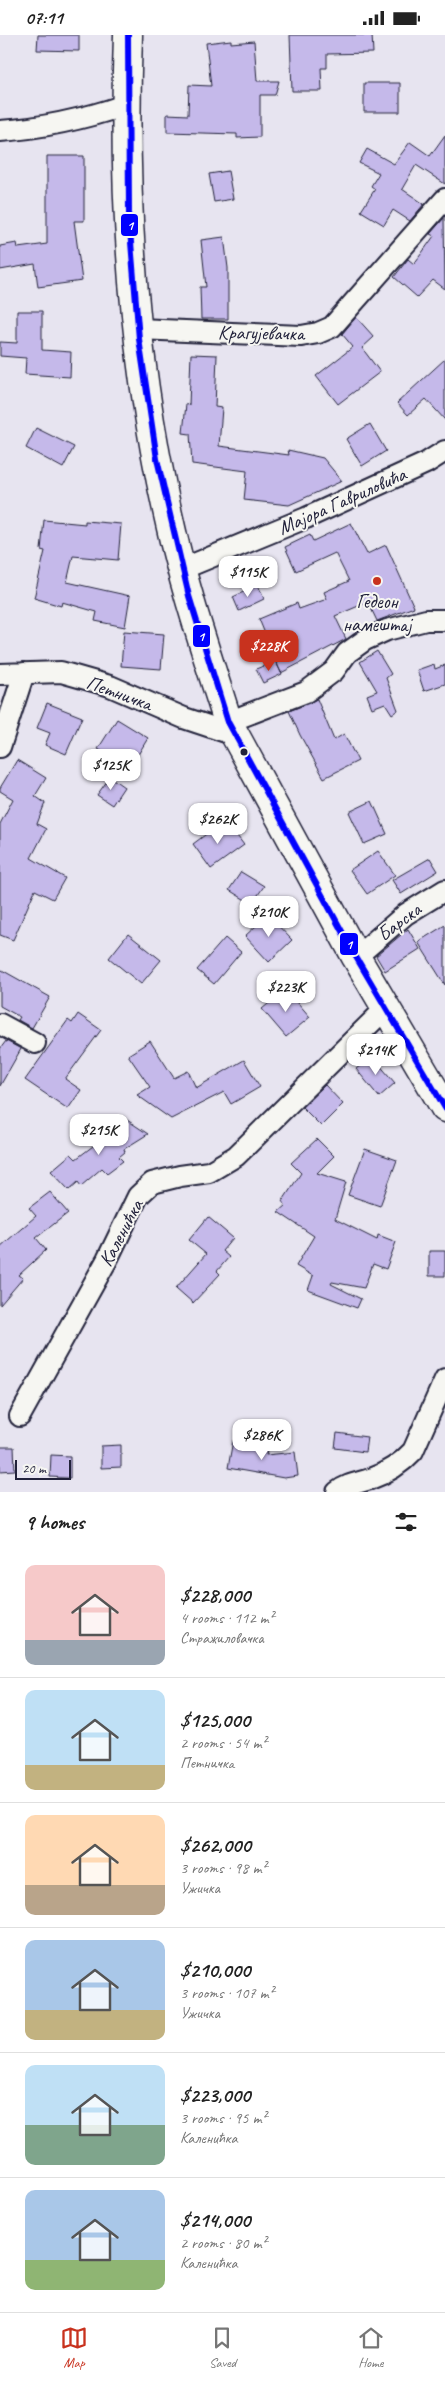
<!DOCTYPE html>
<html lang="en">
<head>
<meta charset="utf-8">
<style>
  body { margin:0; font-family:Caveat,sans-serif; background:#f2f2f2; color:#222; height:100vh; display:flex; flex-direction:column; font-size:19px; white-space:nowrap }
  * { box-sizing:border-box; margin:0 }
  p { font-size:16px; color:#767676 }
  .icon { flex:none; width:28px; height:28px; fill:none; stroke:currentColor; stroke-width:2; stroke-linecap:round; stroke-linejoin:round }
  .map { position:relative; height:1457px; overflow:hidden }
  .sheet { display:flex; flex-direction:column; background:#fff; flex:1 }
  .sheet>* { flex:none }
  .scale { position:absolute; left:15px; bottom:12px; width:56px; box-sizing:border-box; padding-left:5px; border:2px solid #22223b; border-top:0; font-size:14px; line-height:18px; white-space:nowrap; color:#22223b; -webkit-text-stroke:4px #f6f6f2; paint-order:stroke }
  .price { position:absolute; translate:-50% -42px; padding:0 11px; border-radius:10px; background:#fff; color:#222; font-size:16px; line-height:32px; filter:drop-shadow(0 1px 2px #0008) }
  .price::after { content:''; position:absolute; left:50%; top:30px; width:15px; height:11px; margin-left:-8px; background:inherit; clip-path:polygon(0 0,100% 0,50% 100%) }
  .price.selected { background:#c8321e; color:#fff }
  ul { padding:0; list-style:none }
  li { display:flex; align-items:center; gap:15px; height:125px; padding:0 25px }
  li+li { border-top:1px solid #e0e0e0 }
  li span { display:grid; place-items:center; flex:none; width:140px; height:100px; border-radius:10px; color:#555 }
  li>.icon { margin-inline-start:auto }
  span .icon { width:60px; height:60px; fill:#fffc; stroke-width:1 }
  li b { font-size:21px }
  h2 { display:flex; justify-content:space-between; align-items:center; height:60px; padding:0 25px; font-size:21px }
  .status { display:flex; justify-content:space-between; align-items:center; height:35px; padding:0 25px; background:#fff; direction:ltr }
  .status svg { height:14px; fill:currentColor }
  .dock { display:flex; justify-content:space-around; align-items:center; height:70px; border-top:1px solid #e0e0e0; background:#fff; font-size:14px; color:#767676 }
  .dock a { display:grid; justify-items:center; gap:2px }
  .dock .selected { color:#c8321e }
  .map>svg:first-child { display:block }
</style>
</head>
<body>
<div class="status"><b>07:11</b><svg viewBox="0 0 49 12"><path d="M0 12V9h3v3zM5 12V6h3v6zM10 12V3h3v9zM15 12V0h3v12zM26 1h20v11H26zM47 4h2v5h-2z"/></svg></div>
<div class="map">
<svg width="445" height="1457" viewBox="0 0 445 1457">
  <rect width="100%" height="100%" fill="#e7e4f0"/>
  <filter id="ink" filterUnits="userSpaceOnUse"><feTurbulence type="fractalNoise" baseFrequency=".02" numOctaves="2"/><feDisplacementMap in="SourceGraphic" scale="10" xChannelSelector="R" yChannelSelector="G"/><feConvolveMatrix kernelMatrix="1 2 1 2 8 2 1 2 1" color-interpolation-filters="sRGB"/></filter>
  <g filter="url(#ink)">
    <!-- building -->
    <path fill="#c5b9ea" stroke="#22223b" d="M 38,0 L 79,0 L 79,16 L 37,15 Z
      M 290,0 L 372,0 L 373,18 L 327,19 L 327,33 L 321,33 L 322,56 L 292,56 Z
      M 231,5 L 231,8 L 254,6 L 257,46 L 279,46 L 275,60 L 260,60 L 260,102 L 237,103 L 237,99 L 167,97 L 167,79 L 188,80 L 189,50 L 211,51 L 206,8 Z
      M 364,48 L 400,48 L 400,77 L 364,77 Z
      M 445,100 L 445,149 L 416,130 L 402,154 L 424,169 L 410,186 L 393,175 L 384,190 L 361,176 L 375,154 L 371,151 L 379,138 L 359,128 L 367,114 L 394,129 L 410,107 L 430,121 Z
      M 47,121 L 84,121 L 84,186 L 74,186 L 82,246 L 38,252 L 35,229 L 0,235 L 0,211 L 17,208 L 18,213 L 47,209 Z
      M 228,136 L 233,164 L 214,167 L 209,139 Z
      M 444,183 L 445,254 L 433,245 L 417,262 L 394,242 L 408,224 L 414,229 L 434,201 L 430,199 Z
      M 224,202 L 228,233 L 228,284 L 201,284 L 200,252 L 206,252 L 201,205 Z
      M 17,276 L 42,276 L 42,315 L 71,317 L 70,342 L 25,339 L 26,323 L 0,321 L 0,307 L 17,308 Z
      M 356,282 L 374,302 L 362,313 L 380,337 L 338,369 L 316,341 L 353,312 L 342,299 Z
      M 191,319 L 217,320 L 215,372 L 222,373 L 219,411 L 289,420 L 288,415 L 323,423 L 342,446 L 289,470 L 244,465 L 247,436 L 192,429 L 190,399 L 183,398 L 186,369 L 189,370 Z
      M 445,324 L 445,385 L 426,364 L 408,380 L 397,368 Z
      M 370,389 L 386,416 L 362,431 L 346,404 Z
      M 36,393 L 74,412 L 63,433 L 26,413 Z
      M 44,485 L 85,489 L 85,486 L 121,489 L 118,525 L 73,521 L 67,547 L 130,561 L 125,592 L 95,586 L 97,577 L 62,567 L 61,571 L 34,563 L 45,516 L 41,515 Z
      M 351,488 L 367,519 L 386,510 L 414,572 L 377,586 L 368,567 L 335,581 L 346,604 L 281,638 L 259,584 L 297,568 L 299,574 L 327,564 L 324,557 L 349,546 L 335,518 L 296,536 L 285,512 L 310,500 L 313,506 Z
      M 258,550 L 264,564 L 239,576 L 233,562 Z
      M 124,596 L 164,599 L 161,634 L 121,631 Z
      M 377,616 L 391,639 L 386,643 L 398,675 L 392,679 L 385,668 L 372,673 L 367,660 L 377,656 L 360,627 Z
      M 275,626 L 282,639 L 263,648 L 256,634 Z
      M 434,629 L 435,634 L 445,630 L 445,649 L 424,656 L 417,635 Z
      M 317,664 L 334,705 L 344,699 L 358,726 L 324,743 L 300,700 L 289,676 Z
      M 47,668 L 82,682 L 66,719 L 45,710 L 50,698 L 37,693 Z
      M 117,684 L 148,703 L 130,733 L 98,714 Z
      M 17,725 L 46,743 L 35,761 L 45,768 L 37,789 L 46,794 L 31,823 L 65,843 L 53,864 L 35,855 L 13,905 L 0,900 L 0,789 L 13,764 L 0,756 L 0,753 Z
      M 110,742 L 124,752 L 112,770 L 97,760 Z
      M 372,766 L 387,799 L 364,809 L 349,777 Z
      M 225,785 L 244,810 L 211,834 L 193,809 Z
      M 378,816 L 395,840 L 367,859 L 350,835 Z
      M 430,823 L 438,836 L 401,859 L 392,845 Z
      M 241,837 L 264,851 L 252,869 L 229,855 Z
      M 268,880 L 292,905 L 269,927 L 245,901 Z
      M 445,890 L 445,950 L 418,907 Z
      M 408,894 L 420,914 L 385,936 L 376,921 Z
      M 128,899 L 161,925 L 141,949 L 109,923 Z
      M 225,903 L 241,917 L 214,949 L 197,935 Z
      M 0,934 L 50,962 L 32,993 L 18,985 L 20,982 L 0,971 Z
      M 286,954 L 310,982 L 286,1002 L 262,974 Z
      M 78,979 L 101,995 L 65,1044 L 81,1055 L 68,1074 L 25,1045 L 68,985 L 72,988 Z
      M 6,1006 L 21,1014 L 0,1051 L 0,1014 Z
      M 150,1006 L 174,1043 L 188,1036 L 196,1053 L 244,1025 L 260,1052 L 231,1069 L 224,1057 L 171,1084 L 137,1060 L 150,1052 L 128,1020 Z
      M 372,1021 L 395,1048 L 379,1062 L 356,1034 Z
      M 325,1050 L 343,1069 L 321,1091 L 302,1072 Z
      M 127,1085 L 148,1099 L 124,1114 L 125,1117 L 119,1122 L 123,1126 L 107,1138 L 102,1133 L 81,1151 L 78,1147 L 69,1155 L 51,1136 L 71,1119 L 76,1124 Z
      M 317,1104 L 334,1121 L 317,1138 L 346,1147 L 335,1184 L 377,1205 L 378,1200 L 396,1207 L 386,1234 L 373,1229 L 364,1253 L 332,1247 L 331,1249 L 361,1264 L 357,1273 L 308,1255 L 313,1241 L 296,1231 L 314,1201 L 278,1177 L 286,1170 L 282,1167 L 301,1138 L 291,1128 Z
      M 365,1114 L 397,1125 L 380,1171 L 348,1160 Z
      M 50,1157 L 68,1178 L 36,1203 L 46,1215 L 19,1240 L 23,1243 L 0,1270 L 0,1212 L 36,1181 L 29,1173 Z
      M 208,1182 L 233,1203 L 222,1216 L 229,1222 L 217,1236 L 220,1239 L 193,1268 L 176,1253 L 206,1219 L 189,1205 Z
      M 429,1216 L 445,1216 L 445,1241 L 429,1241 Z
      M 337,1398 L 367,1402 L 365,1417 L 335,1413 Z
      M 233,1405 L 268,1411 L 266,1420 L 295,1417 L 298,1441 L 284,1443 L 228,1433 Z
      M 121,1410 L 121,1432 L 101,1433 L 101,1411 Z
      M 0,1412 L 14,1412 L 15,1435 L 0,1436 Z
      M 51,1420 L 70,1421 L 70,1443 L 50,1442 Z"/>
    <g fill="none" stroke-linecap="round" stroke-linejoin="round">
      <!-- minor casing -->
      <g stroke="#22223b" stroke-width="24">
        <path id="minor" d="M 0,96 C 44,93 84,84 125,70
          M 138,294 L 301,301 L 318,298 L 332,292 L 445,164
          M 182,534 L 306,483 L 426,428 L 445,416
          M 0,639 L 61,637 L 110,651 L 184,683 L 235,700
          M 228,687 L 306,657 L 334,636 L 347,618 L 365,605 L 387,595 L 426,585 L 445,585
          M 0,712 L 24,638
          M 356,922 L 406,879 L 445,855
          M 0,989 L 35,1008
          M 20,1381 L 107,1225 L 138,1161 L 152,1148 L 180,1141 L 209,1137 L 236,1121 L 385,974
          M 337,1457 C 347,1449 358,1448 370,1444 C 387,1438 401,1429 413,1416 L 445,1344"/>
      </g>
      <!-- secondary casing -->
      <g stroke="#22223b" stroke-width="31">
        <path id="secondary" d="M 128,0 C 122,162 133,326 169,484 C 184,553 207,620 228,687 L 235,700 L 356,922 L 445,1073"/>
      </g>
      <!-- minor -->
      <use href="#minor" stroke="#f6f6f2" stroke-width="20"/>
      <!-- secondary -->
      <use href="#secondary" stroke="#f6f6f2" stroke-width="28"/>
      <!-- bus-1 casing -->
      <g stroke="#f6f6f2" stroke-width="10">
        <path id="bus-1" d="M 128,0 L 129,183 L 139,304 L 157,424 L 189,561 L 228,687 L 356,922 L 445,1073"/>
      </g>
      <!-- bus-1 -->
      <use href="#bus-1" stroke="#00f" stroke-width="6"/>
    </g>
  </g>
  <!-- markers -->
  <circle fill="#c8321e" stroke="#f6f6f2" stroke-width="2" cx="377" cy="546" r="5"/>
  <circle fill="#22223b" stroke="#f6f6f2" stroke-width="2" cx="244" cy="717" r="4.5"/>
  <g text-anchor="middle" dominant-baseline="central" stroke-width="4" stroke-linejoin="round" paint-order="stroke">
    <!-- street labels -->
    <g font-size="20" fill="#22223b" stroke="#f6f6f2">
      <text transform="translate(261 298) rotate(1)">Крагујевачка</text>
      <text transform="translate(342 466) rotate(-24)">Мајора Гавриловића</text>
      <text transform="translate(119 658) rotate(20)">Петничка</text>
      <text transform="translate(399 887) rotate(-37)">Барска</text>
      <text transform="translate(121 1198) rotate(-62)">Каленићка</text>
    </g>
    <!-- poi labels -->
    <g font-size="20" fill="#22223b" stroke="#f6f6f2">
      <text x="377" y="566">Гедеон<tspan x="377" dy="23">намештај</tspan></text>
    </g>
  </g>
  <g stroke="#f6f6f2" stroke-width="2">
    <rect x="120" y="178" width="19" height="24" rx="5" fill="#00f"/>
    <rect x="192" y="589" width="19" height="24" rx="5" fill="#00f"/>
    <rect x="339" y="897" width="20" height="24" rx="5" fill="#00f"/>
  </g>
  <g font-size="14" text-anchor="middle" font-weight="bold" fill="#fff">
    <text x="130" y="195">1</text>
    <text x="201" y="606">1</text>
    <text x="349" y="914">1</text>
  </g>
</svg>
<div class="scale">20 m</div>
<b class="price" style="left:248px;top:563px">$115K</b>
<b class="price selected" style="left:269px;top:637px">$228K</b>
<b class="price" style="left:111px;top:756px">$125K</b>
<b class="price" style="left:218px;top:810px">$262K</b>
<b class="price" style="left:269px;top:903px">$210K</b>
<b class="price" style="left:286px;top:978px">$223K</b>
<b class="price" style="left:376px;top:1041px">$214K</b>
<b class="price" style="left:99px;top:1121px">$215K</b>
<b class="price" style="left:262px;top:1426px">$286K</b>
</div>
<section class="sheet">
<h2>9 homes<svg class="icon" aria-label="filters" viewBox="0 0 24 24"><path d="M4 7h16M4 17h16"/><circle cx="9" cy="7" r="2"/><circle cx="15" cy="17" r="2"/></svg></h2>
<ul>
<li><span style="background:linear-gradient(#f6c9c9 75%,#9aa5b1 0)"><svg class="icon" aria-label="home" viewBox="0 0 24 24"><path d="M3 11l9-7 9 7M6 9v11h12V9"/></svg></span><div><b>$228,000</b><p>4 rooms · 112 m²</p><p>Стражиловачка</p></div></li>
<li><span style="background:linear-gradient(#bfe0f5 75%,#c2b280 0)"><svg class="icon" aria-label="home" viewBox="0 0 24 24"><path d="M3 11l9-7 9 7M6 9v11h12V9"/></svg></span><div><b>$125,000</b><p>2 rooms · 54 m²</p><p>Петничка</p></div></li>
<li><span style="background:linear-gradient(#ffd9b3 70%,#b9a48a 0)"><svg class="icon" aria-label="home" viewBox="0 0 24 24"><path d="M3 11l9-7 9 7M6 9v11h12V9"/></svg></span><div><b>$262,000</b><p>3 rooms · 98 m²</p><p>Ужичка</p></div></li>
<li><span style="background:linear-gradient(#a9c7e8 70%,#c2b280 0)"><svg class="icon" aria-label="home" viewBox="0 0 24 24"><path d="M3 11l9-7 9 7M6 9v11h12V9"/></svg></span><div><b>$210,000</b><p>3 rooms · 107 m²</p><p>Ужичка</p></div></li>
<li><span style="background:linear-gradient(#bfe0f5 60%,#7fa58c 0)"><svg class="icon" aria-label="home" viewBox="0 0 24 24"><path d="M3 11l9-7 9 7M6 9v11h12V9"/></svg></span><div><b>$223,000</b><p>3 rooms · 95 m²</p><p>Каленићка</p></div></li>
<li><span style="background:linear-gradient(#a9c7e8 70%,#8fb573 0)"><svg class="icon" aria-label="home" viewBox="0 0 24 24"><path d="M3 11l9-7 9 7M6 9v11h12V9"/></svg></span><div><b>$214,000</b><p>2 rooms · 80 m²</p><p>Каленићка</p></div></li>
</ul>
</section>
<nav class="dock">
<a class="selected"><svg class="icon" aria-label="map" viewBox="0 0 24 24"><path d="M3 6l6-2 6 2 6-2v14l-6 2-6-2-6 2zM9 4v14M15 6v14"/></svg>Map</a>
<a><svg class="icon" aria-label="saved" viewBox="0 0 24 24"><path d="M7 4h10v16l-5-4-5 4z"/></svg>Saved</a>
<a><svg class="icon" aria-label="home" viewBox="0 0 24 24"><path d="M3 11l9-7 9 7M6 9v11h12V9"/></svg>Home</a>
</nav>
</body>
</html>
